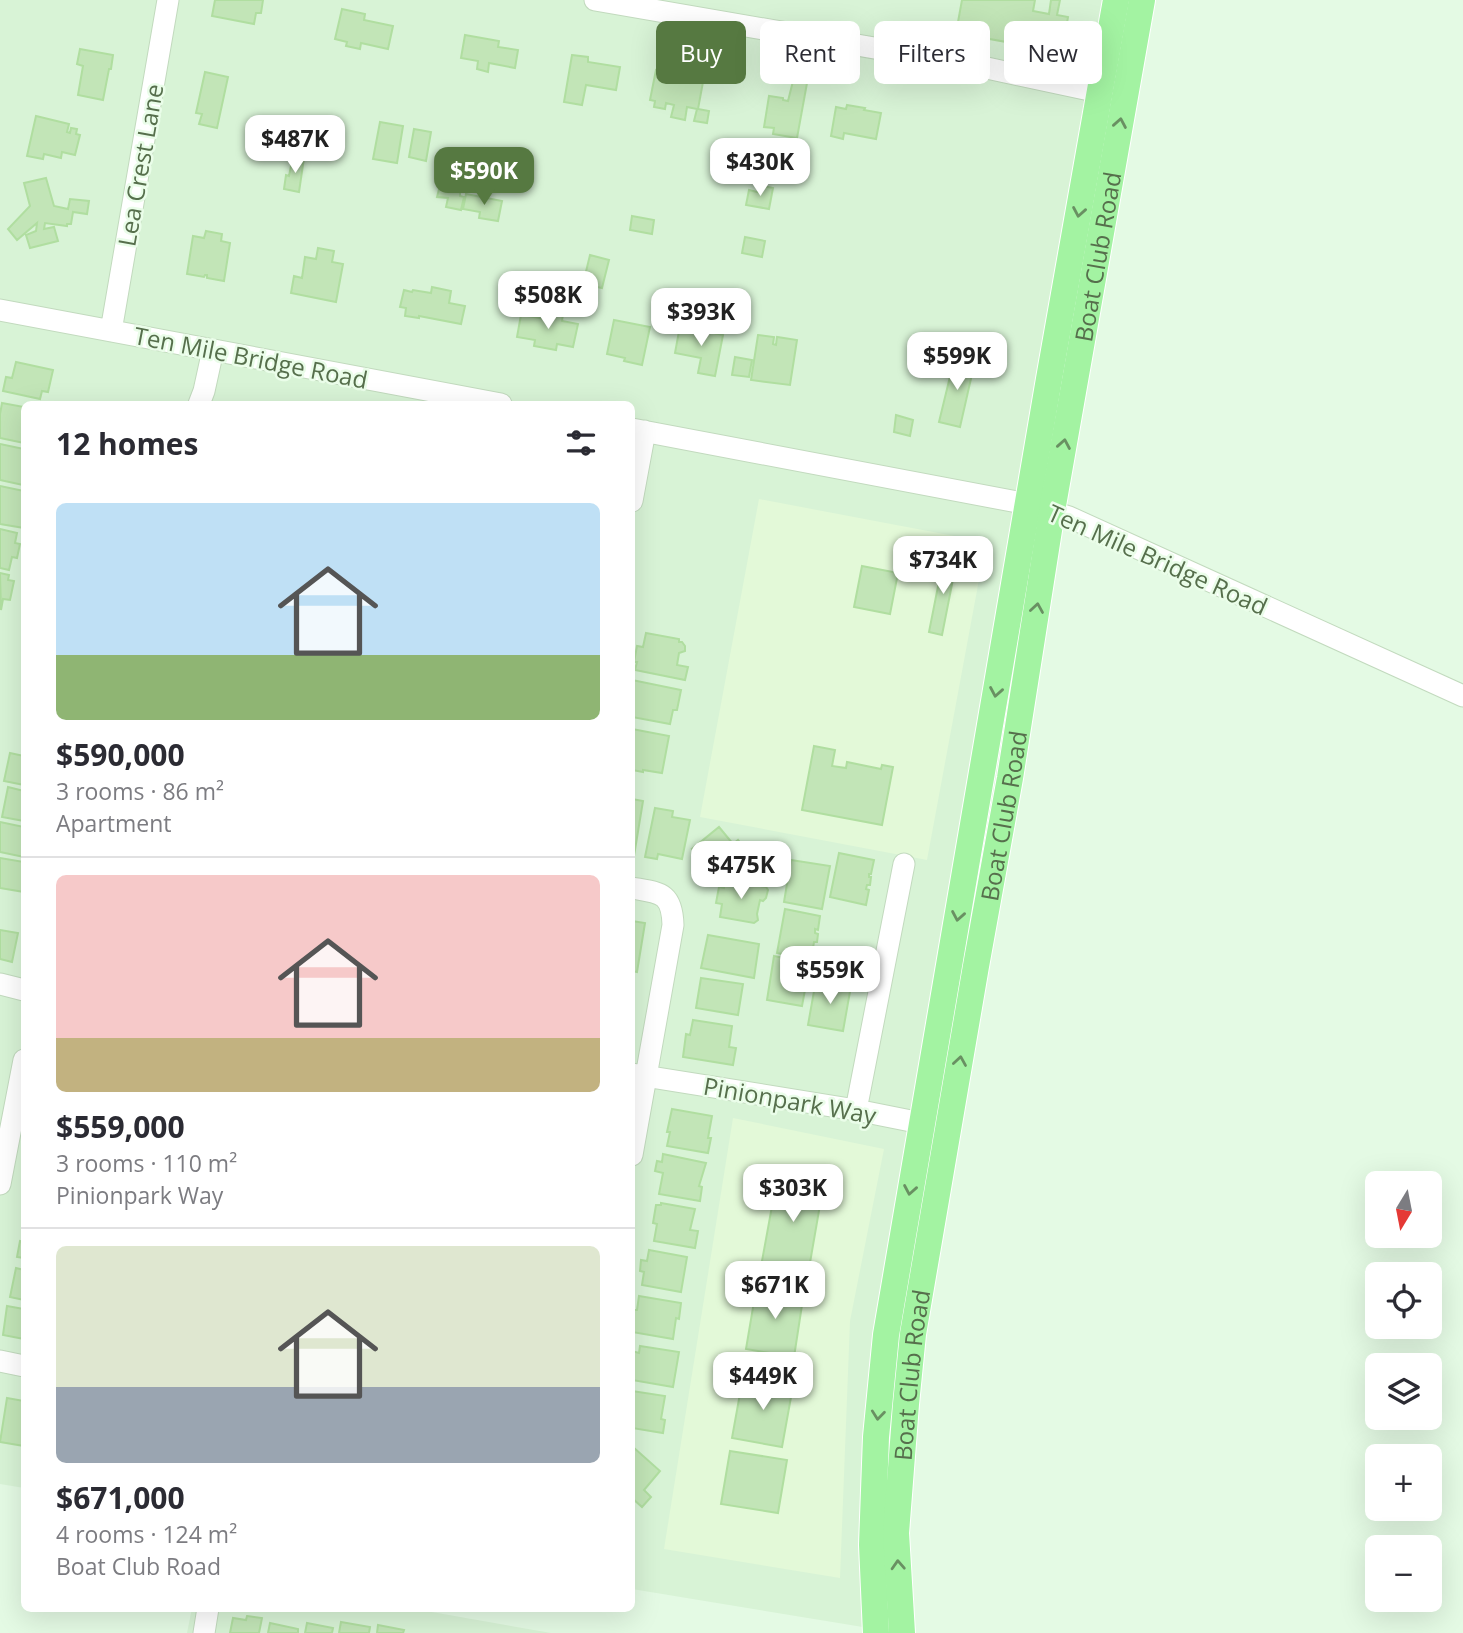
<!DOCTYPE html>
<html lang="en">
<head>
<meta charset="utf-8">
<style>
  body { margin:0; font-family:"Open Sans",sans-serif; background:#f7f7f7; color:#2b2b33; height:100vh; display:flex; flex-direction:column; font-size:26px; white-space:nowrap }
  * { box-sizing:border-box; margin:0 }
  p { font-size:23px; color:#7c7c81 }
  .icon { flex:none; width:38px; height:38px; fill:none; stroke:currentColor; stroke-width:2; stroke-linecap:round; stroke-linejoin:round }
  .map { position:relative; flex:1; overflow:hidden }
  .sheet { position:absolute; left:21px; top:401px; width:614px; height:1211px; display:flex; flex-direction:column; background:#fff; border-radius:10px; box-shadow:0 7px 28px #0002 }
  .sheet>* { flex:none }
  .banner { position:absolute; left:656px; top:21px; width:665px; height:63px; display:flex; gap:14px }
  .needle { width:46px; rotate:190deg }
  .controls { position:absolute; left:1365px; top:1171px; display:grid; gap:14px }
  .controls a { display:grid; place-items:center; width:77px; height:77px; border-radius:10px; background:#fff; box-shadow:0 7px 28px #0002; font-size:35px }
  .price { position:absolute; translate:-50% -60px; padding:0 16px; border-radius:14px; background:#fff; color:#222; font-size:23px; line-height:46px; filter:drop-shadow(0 2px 4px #0008) }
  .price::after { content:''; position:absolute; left:50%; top:42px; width:21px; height:16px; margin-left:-10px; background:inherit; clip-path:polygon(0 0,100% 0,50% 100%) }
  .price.current { background:#567941; color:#fff }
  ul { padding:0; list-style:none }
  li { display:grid; align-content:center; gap:14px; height:371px; padding:0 35px }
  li+li { border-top:2px solid #e1e1e2 }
  li span { display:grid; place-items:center; height:217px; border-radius:10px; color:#555 }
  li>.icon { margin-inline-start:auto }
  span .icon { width:126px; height:126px; fill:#fffc; stroke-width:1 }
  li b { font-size:30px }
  h2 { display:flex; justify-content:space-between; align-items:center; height:84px; padding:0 35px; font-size:30px }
  .pill { padding:0 24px; border-radius:10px; background:#fff; box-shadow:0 7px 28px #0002; font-size:24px; line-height:63px }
  .pill.current { background:#567941; color:#fff }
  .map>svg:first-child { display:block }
</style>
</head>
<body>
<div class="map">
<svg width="1463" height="1633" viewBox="0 0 1463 1633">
  <rect width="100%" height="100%" fill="#e4fae4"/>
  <!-- residential -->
  <path fill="#d8f3d6" d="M 0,0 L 1104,0 L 1080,207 L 875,1629 L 632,1589 L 632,404 L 24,404 L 24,1488 L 0,1484 Z
    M 192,1608 L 409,1608 L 551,1633 L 187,1633 Z"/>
  <!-- commercial -->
  <path fill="#e3f9d8" d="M 759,499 L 986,542 L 927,860 L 700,817 Z
    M 733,1118 L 884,1149 L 850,1321 L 840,1578 L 664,1549 Z"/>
  <!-- building -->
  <path fill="#c2e5b7" stroke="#b0dea0" stroke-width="2" d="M 215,0 L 263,0 L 261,13 L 256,13 L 254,24 L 212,16 Z
    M 962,0 L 1035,0 L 1033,11 L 1049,14 L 1051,0 L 1060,0 L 1057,15 L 1068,17 L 1062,52 L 956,33 Z
    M 342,9 L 365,14 L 364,20 L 393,26 L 388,49 L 361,43 L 360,49 L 346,46 L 347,42 L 335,39 Z
    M 465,35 L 499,41 L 498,47 L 518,50 L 515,68 L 489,63 L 488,72 L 477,69 L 478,61 L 461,58 Z
    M 80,49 L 113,55 L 111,69 L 109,69 L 103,100 L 78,95 L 83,66 L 77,64 Z
    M 572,55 L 588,57 L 588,62 L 620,67 L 616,90 L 586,85 L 582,105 L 564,102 Z
    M 687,65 L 701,68 L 698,81 L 703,82 L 698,109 L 709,111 L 707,123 L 694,121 L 697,109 L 687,107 L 685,120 L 671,117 L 674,105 L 666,103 L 665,109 L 654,107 L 655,101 L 650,100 L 656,70 L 674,73 L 673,76 L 684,78 Z
    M 205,72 L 228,77 L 217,128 L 199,124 L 202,114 L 196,113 Z
    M 793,81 L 807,83 L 797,138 L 773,134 L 774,128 L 764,127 L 769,96 L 783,98 L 783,100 L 788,101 Z
    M 847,105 L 865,108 L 864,110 L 881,113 L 876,139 L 844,133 L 843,139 L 831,136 L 836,107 L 846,109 Z
    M 36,116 L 69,124 L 67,132 L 70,133 L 71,128 L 77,129 L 76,134 L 80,135 L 75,155 L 62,152 L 61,158 L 44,154 L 43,159 L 27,156 Z
    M 380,122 L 403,126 L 397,163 L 373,159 Z
    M 414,129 L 431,132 L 426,161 L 409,157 Z
    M 293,156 L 304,158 L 299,192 L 284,189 L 286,175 L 289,176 Z
    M 46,178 L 54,206 L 68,209 L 70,199 L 89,201 L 87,214 L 73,212 L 71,224 L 67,224 L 67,226 L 45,223 L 44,229 L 54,227 L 58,241 L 30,248 L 26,235 L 36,231 L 37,223 L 17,240 L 8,229 L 30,206 L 24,183 Z
    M 763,186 L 773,188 L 769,209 L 746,205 L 749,190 L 761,193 Z
    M 439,189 L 460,192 L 460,196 L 464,197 L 461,210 L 446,207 L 448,198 L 437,197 Z
    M 466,194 L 502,201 L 498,221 L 479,218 L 480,212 L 463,209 Z
    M 632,216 L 654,220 L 652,234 L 630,230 Z
    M 206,231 L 222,234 L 221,241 L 230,243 L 224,281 L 207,278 L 207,275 L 205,275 L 204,277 L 187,274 L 193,236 L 204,238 Z
    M 745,237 L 765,241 L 762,257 L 742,253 Z
    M 318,248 L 334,251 L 332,262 L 343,264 L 336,302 L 291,293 L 294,276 L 302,278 L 305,257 L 316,259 Z
    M 590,255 L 609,260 L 602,288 L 583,284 Z
    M 432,287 L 451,291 L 449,303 L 465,306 L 461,324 L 419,316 L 419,318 L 405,316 L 406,308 L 400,307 L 404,290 L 412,292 L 413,290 L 431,293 Z
    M 548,311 L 563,314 L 562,321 L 578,324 L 573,347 L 557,344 L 556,350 L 534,346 L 535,340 L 517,337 L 521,315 L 546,319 Z
    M 614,320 L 650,327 L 642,365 L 624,361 L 625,358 L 607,354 Z
    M 680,326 L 723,335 L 715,376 L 698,373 L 701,358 L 675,353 Z
    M 758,335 L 774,337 L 773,344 L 776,345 L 777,337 L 797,340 L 790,385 L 751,380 Z
    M 955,356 L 975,361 L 960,427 L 939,422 Z
    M 735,357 L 752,360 L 749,377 L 732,375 Z
    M 16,362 L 53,370 L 48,392 L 42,391 L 40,399 L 3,391 L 6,377 L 12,378 Z
    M 2,403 L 24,407 L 24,443 L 0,438 L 0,414 Z
    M 896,415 L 913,420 L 910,436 L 894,432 Z
    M 0,444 L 24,449 L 23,485 L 0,480 Z
    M 0,486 L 24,491 L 23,506 L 24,506 L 24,528 L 0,524 Z
    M 0,529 L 17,533 L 15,543 L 20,544 L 17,558 L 12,557 L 9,570 L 0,568 Z
    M 944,556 L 957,559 L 942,635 L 929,632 Z
    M 862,566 L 898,573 L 890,614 L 854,607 Z
    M 0,573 L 9,575 L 8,580 L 14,581 L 10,600 L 3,599 L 1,610 Z
    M 646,633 L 679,639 L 679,642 L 682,642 L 685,646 L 685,651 L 679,653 L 677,665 L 688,667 L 685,680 L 635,670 L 637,662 L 634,662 L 637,646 L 643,647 Z
    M 632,680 L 681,690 L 677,710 L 673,710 L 670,724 L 632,717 Z
    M 632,729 L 669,736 L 662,773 L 643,770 L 643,772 L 632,770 Z
    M 814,746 L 835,750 L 832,766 L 846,768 L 847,762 L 881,769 L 882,765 L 893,767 L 882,825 L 802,810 Z
    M 10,753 L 24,756 L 24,785 L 4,781 Z
    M 8,787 L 24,791 L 24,821 L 2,817 Z
    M 632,799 L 643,801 L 634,856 L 632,855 Z
    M 655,808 L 673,811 L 672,817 L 690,820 L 682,859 L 658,854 L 657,859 L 645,857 Z
    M 0,822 L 24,827 L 24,857 L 0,852 Z
    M 719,827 L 733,844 L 738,840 L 746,850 L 713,877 L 703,865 L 701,867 L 694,859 L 698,856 L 692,849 Z
    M 839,853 L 874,860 L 871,874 L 869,874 L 869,877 L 871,877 L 870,885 L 867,885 L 866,889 L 869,890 L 866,905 L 830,897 Z
    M 0,858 L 24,862 L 24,892 L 0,888 Z
    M 791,860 L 830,866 L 822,909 L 784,902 Z
    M 725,879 L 766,887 L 768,890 L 766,898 L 763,901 L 760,900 L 757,914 L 758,920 L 754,923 L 720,917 L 722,904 L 716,903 L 719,887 L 724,888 Z
    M 785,909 L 820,916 L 818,930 L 815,929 L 815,933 L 818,934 L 817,942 L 814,942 L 811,960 L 777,953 Z
    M 632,921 L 645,923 L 637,972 L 632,971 Z
    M 0,930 L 18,933 L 12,962 L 0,959 Z
    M 708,935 L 759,944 L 754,978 L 701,968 Z
    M 774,956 L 810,963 L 802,1006 L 767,1000 Z
    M 701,978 L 743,984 L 738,1015 L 696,1008 Z
    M 816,980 L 851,986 L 843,1031 L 808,1025 Z
    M 693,1020 L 732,1026 L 729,1047 L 736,1048 L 733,1065 L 683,1057 L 686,1034 L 690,1035 Z
    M 672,1109 L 712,1116 L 708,1138 L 711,1138 L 708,1153 L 667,1146 L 670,1132 L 667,1132 Z
    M 663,1154 L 706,1163 L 699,1186 L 702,1187 L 700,1201 L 659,1194 L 663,1173 L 655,1171 L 657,1161 L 662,1162 Z
    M 779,1168 L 825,1176 L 807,1280 L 760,1272 Z
    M 661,1203 L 695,1209 L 690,1230 L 698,1231 L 695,1248 L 654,1241 L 657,1224 L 653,1223 L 656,1205 L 661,1205 Z
    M 20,1241 L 24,1242 L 24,1258 L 17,1257 Z
    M 649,1250 L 687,1257 L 681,1292 L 642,1285 L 644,1272 L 640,1271 L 641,1260 L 647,1261 Z
    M 16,1268 L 24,1270 L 24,1300 L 10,1297 Z
    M 757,1284 L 804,1292 L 794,1357 L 746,1349 Z
    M 639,1296 L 681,1303 L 679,1319 L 676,1318 L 673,1339 L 632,1332 L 633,1310 L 637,1310 Z
    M 7,1306 L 24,1309 L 24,1339 L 3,1335 Z
    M 640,1346 L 679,1352 L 673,1387 L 632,1380 L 632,1351 L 639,1353 Z
    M 743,1377 L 793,1386 L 782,1447 L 732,1438 Z
    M 632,1391 L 665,1396 L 661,1419 L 665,1420 L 663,1433 L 632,1428 Z
    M 7,1398 L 24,1401 L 24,1446 L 0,1442 Z
    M 633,1447 L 660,1471 L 644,1490 L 651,1497 L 642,1507 L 632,1498 L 632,1449 Z
    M 730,1451 L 787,1460 L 778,1513 L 721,1504 Z
    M 247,1616 L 262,1618 L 259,1633 L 230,1633 L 233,1618 L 246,1620 Z
    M 341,1622 L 370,1627 L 369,1633 L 339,1633 Z
    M 270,1623 L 298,1629 L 298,1633 L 268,1633 Z
    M 307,1623 L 333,1628 L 332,1633 L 305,1633 Z
    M 378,1625 L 404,1630 L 403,1633 L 377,1633 Z"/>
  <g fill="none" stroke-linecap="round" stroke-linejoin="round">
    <!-- minor casing -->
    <g stroke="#c2dabe" stroke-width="23">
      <path id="minor" d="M 595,0 L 973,65 L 1099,92
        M 0,310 L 501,404
        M 111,331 L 168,0
        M 199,404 L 204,391 L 213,350
        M 632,429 L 1028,504 L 1069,517 L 1463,696
        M 632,501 L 645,431
        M 632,888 C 660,893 672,892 673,925 L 632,1155
        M 0,984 L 24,990
        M 632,1074 L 856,1110 L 936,1126
        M 856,1110 L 904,864
        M 0,1184 L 24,1060
        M 0,1361 L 24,1366
        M 204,1633 L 208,1608"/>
    </g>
    <!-- major casing -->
    <g stroke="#fff" stroke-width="28">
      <g id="major">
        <path d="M 876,1633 L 872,1545 L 876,1437 L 886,1335 L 1049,379 L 1116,0"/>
        <path id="s1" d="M 902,1633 L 896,1533 L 906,1404 L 913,1334 L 976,966 L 1010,778 L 1052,511 L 1142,0"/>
      </g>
    </g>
    <!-- minor -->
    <use href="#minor" stroke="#fff" stroke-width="21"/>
    <!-- major -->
    <use href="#major" stroke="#a3f3a2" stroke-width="26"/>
  </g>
  <!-- one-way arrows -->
  <defs><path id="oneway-chevron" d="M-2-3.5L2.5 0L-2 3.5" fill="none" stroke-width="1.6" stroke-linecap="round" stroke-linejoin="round" transform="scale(1.75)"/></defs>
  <g stroke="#699062">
    <use href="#oneway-chevron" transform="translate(1120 123) rotate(-80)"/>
    <use href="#oneway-chevron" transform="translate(1079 212) rotate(100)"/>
    <use href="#oneway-chevron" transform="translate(1064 444) rotate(-80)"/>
    <use href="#oneway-chevron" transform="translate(1037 608) rotate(-81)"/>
    <use href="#oneway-chevron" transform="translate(996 692) rotate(100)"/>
    <use href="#oneway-chevron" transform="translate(958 916) rotate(100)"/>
    <use href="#oneway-chevron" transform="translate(960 1061) rotate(-81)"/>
    <use href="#oneway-chevron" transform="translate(910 1190) rotate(100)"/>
    <use href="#oneway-chevron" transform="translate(878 1415) rotate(96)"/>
    <use href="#oneway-chevron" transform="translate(898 1565) rotate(-93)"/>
  </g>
  <g text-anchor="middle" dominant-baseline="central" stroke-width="5" stroke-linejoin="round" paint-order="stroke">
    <!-- street labels -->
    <g font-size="24" fill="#566f4c" stroke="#eafde9">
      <text transform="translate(140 165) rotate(-80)">Lea Crest Lane</text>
      <text stroke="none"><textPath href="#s1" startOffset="1393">Boat Club Road</textPath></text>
      <text transform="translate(251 357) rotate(11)">Ten Mile Bridge Road</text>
      <text transform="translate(1158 559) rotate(24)">Ten Mile Bridge Road</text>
      <text stroke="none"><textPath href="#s1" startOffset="826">Boat Club Road</textPath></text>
      <text transform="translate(790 1100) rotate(10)">Pinionpark Way</text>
      <text stroke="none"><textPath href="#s1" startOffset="259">Boat Club Road</textPath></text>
    </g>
  </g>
</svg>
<div class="controls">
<a><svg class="needle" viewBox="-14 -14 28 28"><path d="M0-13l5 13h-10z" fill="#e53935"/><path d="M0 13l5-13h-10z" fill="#7c7c81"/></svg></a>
<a><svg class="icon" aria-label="locate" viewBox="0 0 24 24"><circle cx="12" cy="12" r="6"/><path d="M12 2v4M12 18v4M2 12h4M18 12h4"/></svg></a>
<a><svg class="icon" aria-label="layers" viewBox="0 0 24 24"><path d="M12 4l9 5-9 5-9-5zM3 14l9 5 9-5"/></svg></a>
<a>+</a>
<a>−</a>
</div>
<b class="price" style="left:295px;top:175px">$487K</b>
<b class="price" style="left:760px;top:198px">$430K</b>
<b class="price current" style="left:484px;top:207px">$590K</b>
<b class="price" style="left:548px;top:331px">$508K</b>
<b class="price" style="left:701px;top:348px">$393K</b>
<b class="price" style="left:957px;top:392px">$599K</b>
<b class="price" style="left:943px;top:596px">$734K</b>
<b class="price" style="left:741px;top:901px">$475K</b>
<b class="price" style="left:830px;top:1006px">$559K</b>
<b class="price" style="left:793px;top:1224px">$303K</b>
<b class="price" style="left:775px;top:1321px">$671K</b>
<b class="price" style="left:763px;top:1412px">$449K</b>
<div class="banner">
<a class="pill current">Buy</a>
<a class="pill">Rent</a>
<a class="pill">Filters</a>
<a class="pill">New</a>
</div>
<section class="sheet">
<h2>12 homes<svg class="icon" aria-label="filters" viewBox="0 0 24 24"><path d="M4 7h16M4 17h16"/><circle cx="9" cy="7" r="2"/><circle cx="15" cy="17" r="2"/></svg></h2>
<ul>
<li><span style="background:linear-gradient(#bfe0f5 70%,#8fb573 0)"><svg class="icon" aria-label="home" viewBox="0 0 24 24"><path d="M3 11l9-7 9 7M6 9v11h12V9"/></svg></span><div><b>$590,000</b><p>3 rooms · 86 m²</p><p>Apartment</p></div></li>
<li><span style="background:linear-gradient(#f6c9c9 75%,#c2b280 0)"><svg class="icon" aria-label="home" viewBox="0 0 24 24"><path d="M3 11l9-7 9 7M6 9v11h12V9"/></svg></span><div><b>$559,000</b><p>3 rooms · 110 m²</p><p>Pinionpark Way</p></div></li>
<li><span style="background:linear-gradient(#dfe7d0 65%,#9aa5b1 0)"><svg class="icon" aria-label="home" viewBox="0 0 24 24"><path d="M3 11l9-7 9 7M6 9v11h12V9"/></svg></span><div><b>$671,000</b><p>4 rooms · 124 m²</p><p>Boat Club Road</p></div></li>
</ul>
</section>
</div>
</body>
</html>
